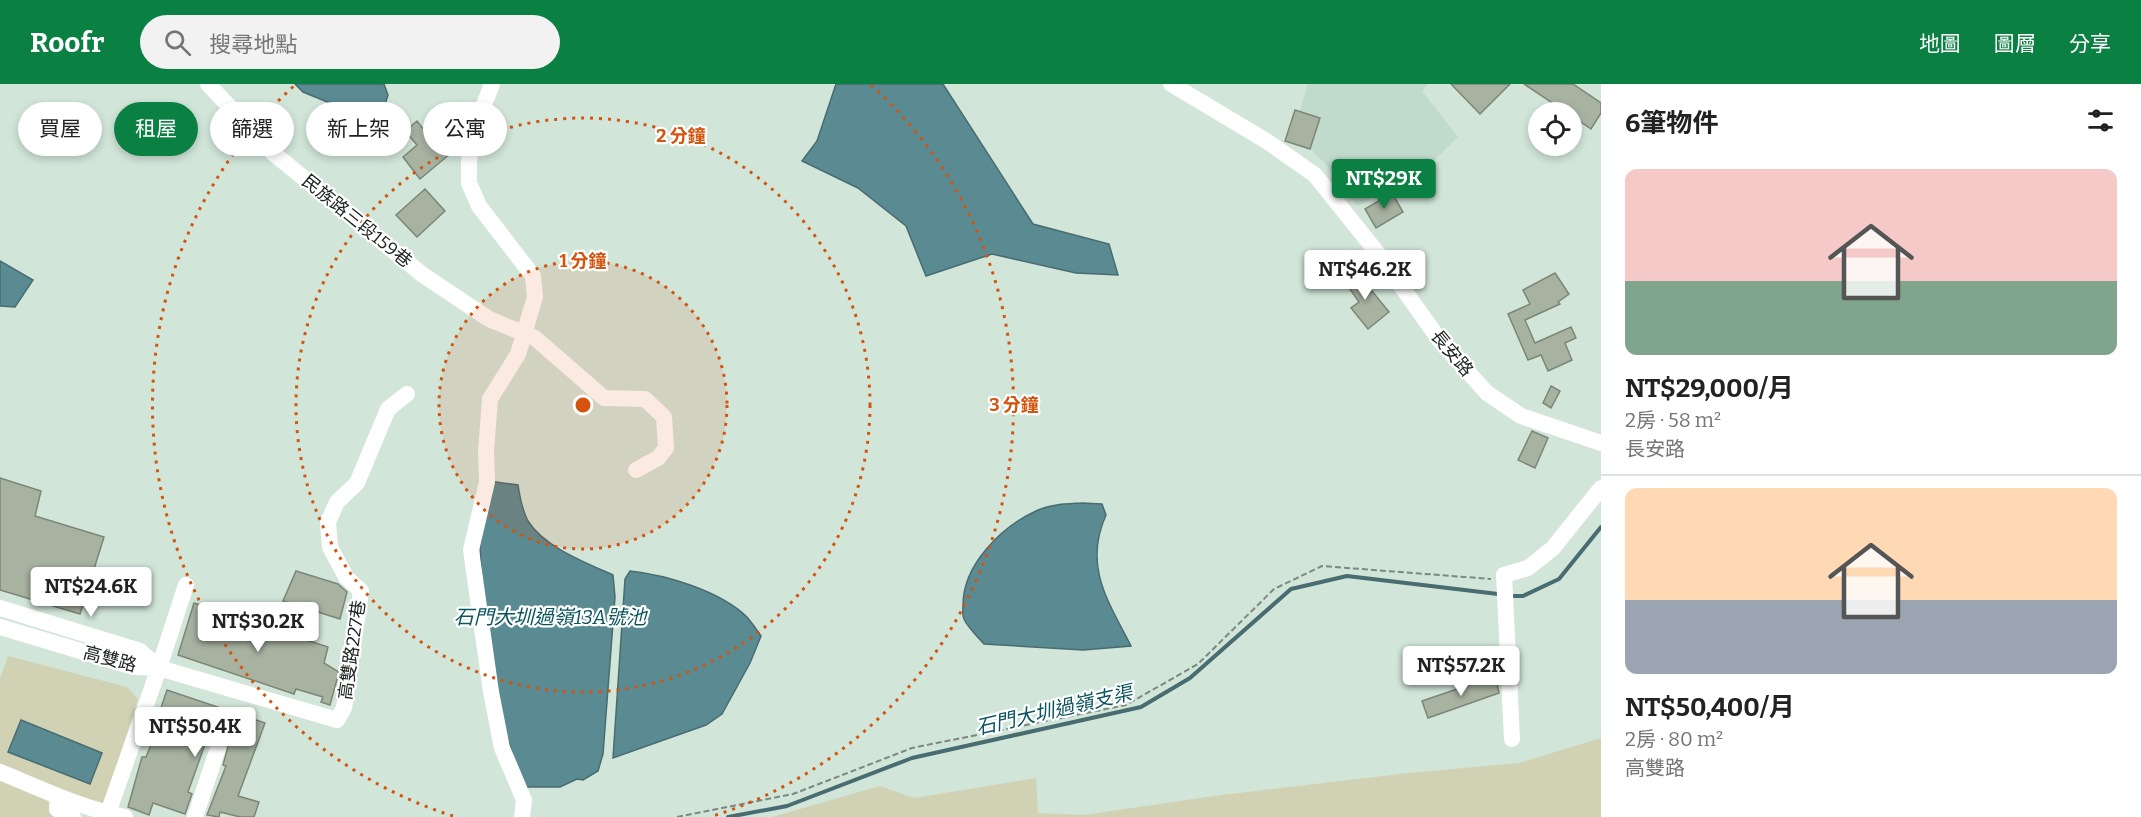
<!DOCTYPE html>
<html lang="zh-TW">
<head>
<meta charset="utf-8">
<style>
  body { margin:0; font-family:Bitter,"Noto Sans TC",serif; background:#f2f2f2; color:#222; height:100vh; display:flex; flex-direction:column; font-size:22px; white-space:nowrap }
  * { box-sizing:border-box; margin:0 }
  p { font-size:20px; color:#767676 }
  .icon { flex:none; width:33px; height:33px; fill:none; stroke:currentColor; stroke-width:2; stroke-linecap:round; stroke-linejoin:round }
  .map { position:relative; flex:1; overflow:hidden }
  .side { display:flex; flex-direction:column; background:#fff; width:540px }
  .side>* { flex:none }
  .banner { position:absolute; left:18px; top:18px; width:570px; height:54px; display:flex; gap:12px }
  .buttons { position:absolute; left:1528px; top:18px; display:grid; gap:12px }
  .buttons a { display:grid; place-items:center; width:54px; height:54px; border-radius:50%; background:#fff; box-shadow:0 3px 9px #0003; font-size:30px }
  .price { position:absolute; translate:-50% -51px; padding:0 14px; border-radius:6px; background:#fff; color:#222; font-size:20px; line-height:39px; filter:drop-shadow(0 2px 3px #0008) }
  .price::after { content:''; position:absolute; left:50%; top:36px; width:18px; height:14px; margin-left:-9px; background:inherit; clip-path:polygon(0 0,100% 0,50% 100%) }
  .price.active { background:#0b8043; color:#fff }
  ul { padding:0; list-style:none }
  li { display:grid; align-content:center; gap:12px; height:318px; padding:0 24px }
  li+li { border-top:2px solid #e0e0e0 }
  li span { display:grid; place-items:center; height:186px; border-radius:12px; color:#555 }
  li>.icon { margin-inline-start:auto }
  span .icon { width:108px; height:108px; fill:#fffc; stroke-width:1 }
  li b { font-size:26px }
  h2 { display:flex; justify-content:space-between; align-items:center; height:72px; padding:0 24px; font-size:26px }
  .pill { padding:0 21px; border-radius:27px; background:#fff; box-shadow:0 3px 9px #0003; font-size:21px; line-height:54px }
  .pill.active { background:#0b8043; color:#fff }
  header { display:flex; align-items:center; gap:36px; box-sizing:border-box; height:84px; padding:0 30px; background:#0b8043; color:#fff }
  header strong { font-size:28px }
  nav { display:flex; gap:33px; margin-inline-start:auto; font-size:21px }
  .search { width:420px; height:54px; background:#f2f2f2; display:flex; align-items:center; gap:15px; box-sizing:border-box; padding:0 21px; border-radius:33px; color:#767676; font-size:22px }
  main { display:flex; flex:1; min-height:0 }
  .map>svg:first-child { display:block }
</style>
</head>
<body>
<header>
<strong>Roofr</strong>
<div class="search"><svg class="icon" aria-label="search" viewBox="0 0 24 24"><circle cx="10" cy="10" r="6"/><path d="M15 15l6 6"/></svg>搜尋地點</div>
<nav><a>地圖</a><a>圖層</a><a>分享</a></nav>
</header>
<main>
<div class="map">
<svg width="1601" height="733" viewBox="0 0 1601 733">
  <rect width="100%" height="100%" fill="#d1e5d9"/>
  <!-- built -->
  <path fill="#c0dacb" d="M 1308,0 L 1428,0 L 1422,7 L 1458,53 L 1419,90 L 1357,122 L 1324,78 L 1310,65 L 1320,34 L 1300,27 Z"/>
  <!-- green -->
  <path fill="#d1d2b4" d="M 8,572 L 127,603 L 138,615 L 106,718 L 98,720 L 0,679 L 0,595 Z
    M 1601,654 L 1601,733 L 772,733 L 880,702 L 914,714 L 1036,694 L 1038,729 L 1084,731 L 1221,711 L 1408,689 L 1519,679 Z
    M 0,696 L 48,717 L 53,730 L 61,733 L 0,733 Z"/>
  <!-- water -->
  <path fill="#5a8a92" stroke="#496c71" stroke-width="1.5" d="M 295,0 L 384,0 L 388,11 L 383,27 L 369,32 L 357,20 L 337,22 L 303,8 Z
    M 836,0 L 943,0 L 1033,140 L 1109,160 L 1118,191 L 1076,189 L 992,170 L 926,192 L 906,142 L 858,104 L 802,77 L 817,57 Z
    M 0,177 L 33,196 L 15,223 L 0,222 Z
    M 489,397 L 518,401 C 520,414 522,426 528,437 C 544,463 586,479 613,491 L 615,513 L 603,670 L 598,687 L 583,696 L 577,695 L 560,703 L 527,703 L 519,693 L 500,628 L 482,499 L 480,462 Z
    M 1082,419 L 1102,420 L 1106,431 C 1083,482 1108,517 1131,562 L 1083,566 L 984,560 C 978,553 968,544 964,535 C 962,531 963,526 963,521 C 963,481 1001,443 1036,427 C 1050,420 1067,420 1082,419 Z
    M 630,487 C 667,491 720,507 747,533 C 752,539 757,546 761,552 L 750,579 L 722,630 L 706,641 L 613,674 L 625,495 Z
    M 21,636 L 102,669 L 90,700 L 8,668 Z"/>
  <g fill="none" stroke-linecap="round" stroke-linejoin="round">
    <!-- stream -->
    <path stroke="#496c71" stroke-width="4" d="M 1514,512 L 1523,512 L 1559,495 L 1601,443
      M 728,733 L 787,722 L 912,674 L 1141,623 L 1190,594 L 1291,505 L 1347,492 L 1498,510"/>
  </g>
  <!-- building -->
  <path fill="#a7b2a1" stroke="#7c8676" stroke-width="1.5" d="M 1451,0 L 1510,0 L 1480,30 Z
    M 1524,0 L 1573,0 L 1601,19 L 1601,29 L 1591,45 L 1572,32 L 1572,28 L 1566,28 Z
    M 1295,26 L 1320,34 L 1310,65 L 1285,57 Z
    M 417,37 L 431,55 L 435,52 L 450,70 L 420,95 L 403,73 L 417,61 L 405,47 Z
    M 425,105 L 445,127 L 417,153 L 396,131 Z
    M 1392,109 L 1403,128 L 1376,144 L 1365,125 Z
    M 1355,186 L 1370,209 L 1372,207 L 1389,228 L 1368,245 L 1351,224 L 1359,218 L 1343,195 Z
    M 1555,189 L 1569,210 L 1558,218 L 1560,220 L 1525,236 L 1535,259 L 1571,243 L 1576,254 L 1565,259 L 1572,276 L 1548,287 L 1541,271 L 1528,276 L 1508,230 L 1530,220 L 1523,206 Z
    M 1551,302 L 1560,307 L 1551,324 L 1543,319 Z
    M 1532,347 L 1548,354 L 1535,384 L 1518,376 Z
    M 0,394 L 41,407 L 35,432 L 104,453 L 80,530 L 0,506 Z
    M 296,487 L 338,500 L 347,508 L 340,535 L 283,517 Z
    M 194,519 L 328,563 L 324,579 L 339,588 L 330,621 L 321,618 L 323,613 L 296,605 L 294,610 L 178,571 Z
    M 1495,592 L 1499,609 L 1428,634 L 1422,617 Z
    M 167,606 L 265,639 L 238,712 L 259,718 L 254,733 L 240,733 L 220,728 L 219,733 L 207,731 L 226,682 L 223,681 L 229,659 L 223,651 L 209,649 L 188,708 L 192,710 L 185,730 L 153,719 L 149,731 L 128,723 L 142,673 L 146,673 L 162,634 L 158,633 Z"/>
  <g fill="none" stroke-linecap="round" stroke-linejoin="round">
    <!-- path -->
    <path stroke="#7b8981" stroke-width="2" stroke-dasharray="6 3" stroke-linecap="butt" d="M 677,733 L 793,710 L 912,664 L 1126,621 L 1198,580 L 1274,505 L 1322,482 L 1491,495"/>
    <!-- minor -->
    <path stroke="#fff" stroke-width="16" d="M 208,0 L 273,69 L 423,191 L 489,235 L 535,254 L 604,314 L 645,315 L 664,333 L 666,364 L 658,374 L 636,386
      M 492,0 L 475,44 L 469,77 L 469,99 L 479,122 L 533,192 L 535,213 L 518,270 L 490,315 L 486,367 L 487,398 L 471,466 L 491,608 L 502,664 L 524,716 L 522,733
      M 1171,0 L 1268,58 L 1315,91 L 1379,171 L 1441,258 L 1487,309 L 1521,332 L 1601,359
      M 0,524 L 140,567 L 159,584
      M 0,543 L 134,583 L 159,584 L 337,636 L 344,624 L 361,507 L 346,493 L 330,463 L 328,438 L 337,418 L 357,399 L 388,325 L 407,310
      M 1512,655 L 1504,491 L 1528,484 L 1553,464 L 1601,404
      M 0,688 C 41,705 81,724 125,733
      M 58,713 L 57,725 L 73,733
      M 108,729 L 159,584 L 186,501
      M 195,733 L 219,661"/>
  </g>
  <!-- distance rings -->
  <circle cx="583" cy="321" r="144" fill="#d4540e" fill-opacity=".12"/>
  <g fill="none" stroke="#d4540e" stroke-width="3" stroke-dasharray="3 6">
    <circle cx="583" cy="321" r="144"/>
    <circle cx="583" cy="321" r="287"/>
    <path d="M453 732A431 431 0 0 1 295 1M871 1A431 431 0 0 1 713 732"/>
  </g>
  <g text-anchor="middle" dominant-baseline="central" stroke-width="4.5" stroke-linejoin="round" paint-order="stroke">
    <!-- street labels -->
    <g font-size="18" fill="#202723" stroke="#fff">
      <text transform="translate(357 137) rotate(39)">民族路三段159巷</text>
      <text transform="translate(1452 269) rotate(50)">長安路</text>
      <text transform="translate(352 566) rotate(-82)">高雙路227巷</text>
      <text transform="translate(110 575) rotate(15)">高雙路</text>
    </g>
    <!-- water labels -->
    <g font-size="20" font-style="italic" fill="#0a545d" stroke="#fff">
      <text x="550" y="533">石門大圳過嶺13A號池</text>
      <text transform="translate(1054 626) rotate(-13)">石門大圳過嶺支渠</text>
    </g>
  </g>
  <circle cx="583" cy="321" r="9" fill="#d4540e" stroke="#fff" stroke-width="3"/>
  <g font-size="18" text-anchor="middle" font-weight="bold" fill="#d4540e" stroke="#fff" stroke-width="4.5" stroke-linejoin="round" paint-order="stroke">
    <text x="681" y="58">2 分鐘</text>
    <text x="583" y="183">1 分鐘</text>
    <text x="1014" y="327">3 分鐘</text>
  </g>
</svg>
<div class="buttons">
<a><svg class="icon" aria-label="locate" viewBox="0 0 24 24"><circle cx="12" cy="12" r="6"/><path d="M12 2v4M12 18v4M2 12h4M18 12h4"/></svg></a>
</div>
<b class="price active" style="left:1384px;top:126px">NT$29K</b>
<b class="price" style="left:1365px;top:217px">NT$46.2K</b>
<b class="price" style="left:91px;top:534px">NT$24.6K</b>
<b class="price" style="left:258px;top:569px">NT$30.2K</b>
<b class="price" style="left:1461px;top:613px">NT$57.2K</b>
<b class="price" style="left:195px;top:674px">NT$50.4K</b>
<div class="banner">
<a class="pill">買屋</a>
<a class="pill active">租屋</a>
<a class="pill">篩選</a>
<a class="pill">新上架</a>
<a class="pill">公寓</a>
</div>
</div>
<section class="side">
<h2>6筆物件<svg class="icon" aria-label="filters" viewBox="0 0 24 24"><path d="M4 7h16M4 17h16"/><circle cx="9" cy="7" r="2"/><circle cx="15" cy="17" r="2"/></svg></h2>
<ul>
<li><span style="background:linear-gradient(#f6c9c9 60%,#7fa58c 0)"><svg class="icon" aria-label="home" viewBox="0 0 24 24"><path d="M3 11l9-7 9 7M6 9v11h12V9"/></svg></span><div><b>NT$29,000/月</b><p>2房 · 58 m²</p><p>長安路</p></div></li>
<li><span style="background:linear-gradient(#ffd9b3 60%,#9aa5b1 0)"><svg class="icon" aria-label="home" viewBox="0 0 24 24"><path d="M3 11l9-7 9 7M6 9v11h12V9"/></svg></span><div><b>NT$50,400/月</b><p>2房 · 80 m²</p><p>高雙路</p></div></li>
</ul>
</section>
</main>
</body>
</html>
